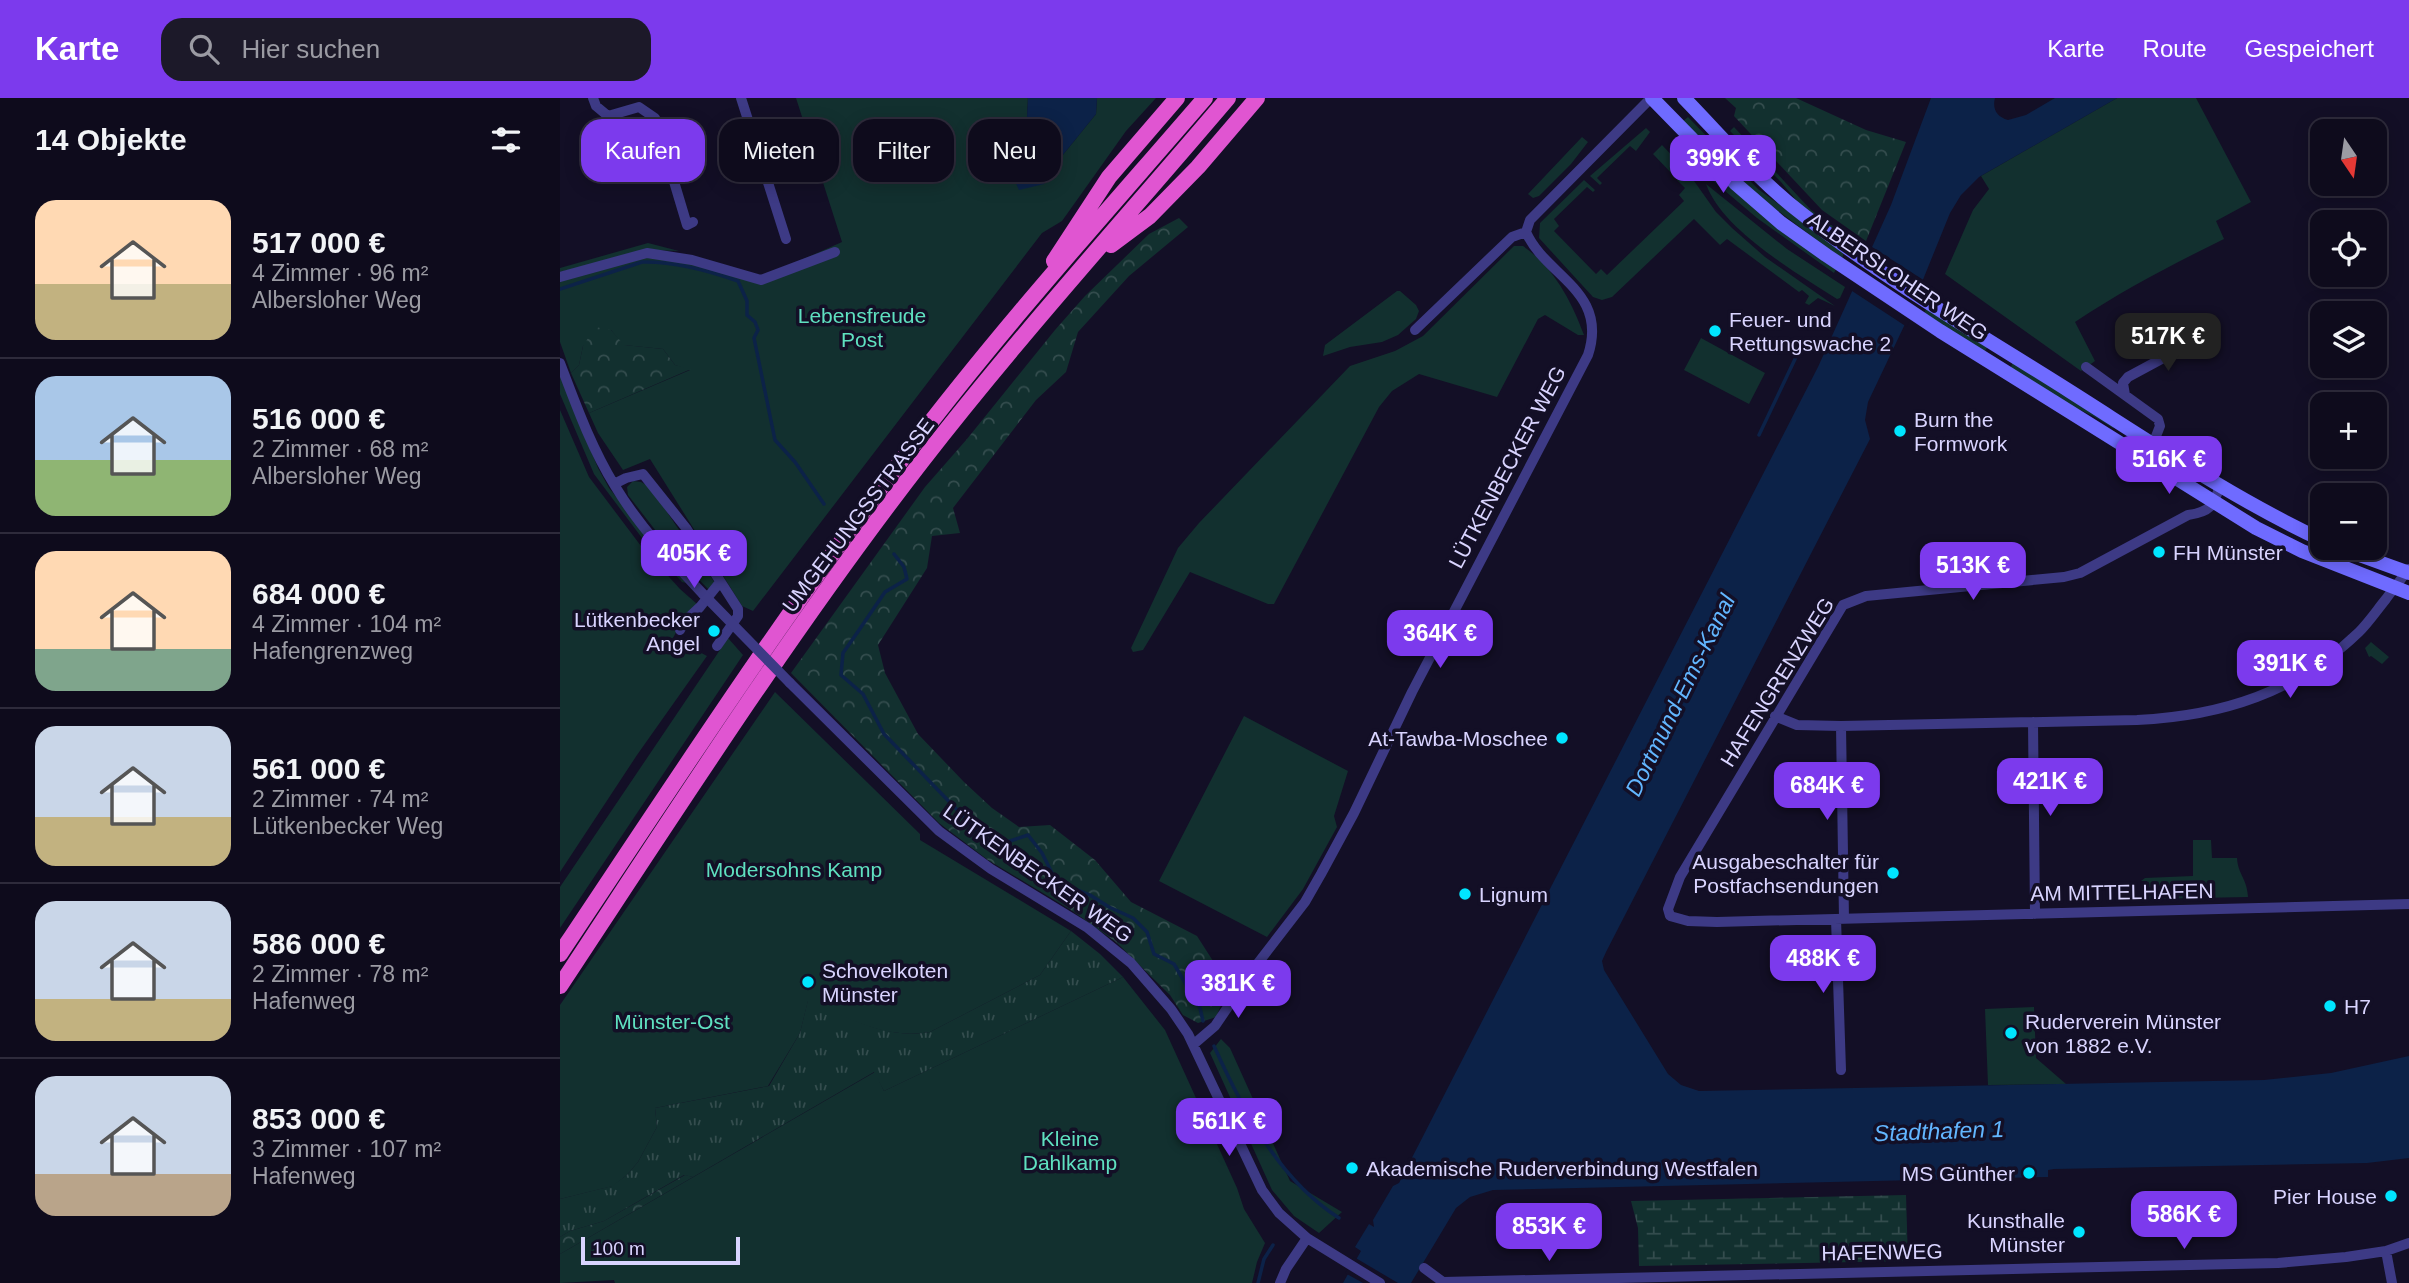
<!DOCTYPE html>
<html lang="de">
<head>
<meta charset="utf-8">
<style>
  body { margin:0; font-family:Arial,sans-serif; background:#1c1929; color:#f1f3f6; height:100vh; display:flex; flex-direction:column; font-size:26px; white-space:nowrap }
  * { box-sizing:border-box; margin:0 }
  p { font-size:23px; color:#9b9ba3 }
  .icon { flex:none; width:38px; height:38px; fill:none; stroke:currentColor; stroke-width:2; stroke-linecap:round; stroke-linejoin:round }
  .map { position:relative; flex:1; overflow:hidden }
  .sheet { display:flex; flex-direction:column; background:#0e0b1c; width:560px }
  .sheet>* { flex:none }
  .top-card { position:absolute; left:21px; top:21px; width:665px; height:63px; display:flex; gap:14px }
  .needle { width:46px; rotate:167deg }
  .buttons { position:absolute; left:1750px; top:21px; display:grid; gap:14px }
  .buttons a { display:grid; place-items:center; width:77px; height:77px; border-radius:14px; background:#0e0b1c; box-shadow:0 4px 18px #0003,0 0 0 2px #2e2b3b; font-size:35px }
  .scale { position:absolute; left:21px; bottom:18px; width:159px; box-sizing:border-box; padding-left:7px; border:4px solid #d9d4ff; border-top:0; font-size:19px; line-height:24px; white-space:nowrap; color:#d9d4ff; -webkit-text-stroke:5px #130f26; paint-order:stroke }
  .price { position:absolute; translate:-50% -60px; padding:0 16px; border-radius:14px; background:#7c3aed; color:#fff; font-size:23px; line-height:46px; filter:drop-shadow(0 2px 4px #0008) }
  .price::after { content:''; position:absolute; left:50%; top:42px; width:21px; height:16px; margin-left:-10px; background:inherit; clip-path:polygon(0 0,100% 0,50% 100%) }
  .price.on { background:#222; color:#fff }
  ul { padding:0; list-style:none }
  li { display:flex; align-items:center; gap:21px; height:175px; padding:0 35px }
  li+li { border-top:2px solid #2e2b3b }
  li span { display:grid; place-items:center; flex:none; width:196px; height:140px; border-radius:21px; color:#555 }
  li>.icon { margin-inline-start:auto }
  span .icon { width:84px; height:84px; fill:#fffc; stroke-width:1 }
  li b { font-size:30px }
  h2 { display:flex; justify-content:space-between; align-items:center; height:84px; padding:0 35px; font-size:30px }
  .chip { padding:0 24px; border-radius:21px; background:#0e0b1c; box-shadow:0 4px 18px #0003,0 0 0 2px #2e2b3b; font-size:24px; line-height:63px }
  .chip.on { background:#7c3aed; color:#fff }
  header { display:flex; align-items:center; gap:42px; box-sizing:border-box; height:98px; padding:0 35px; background:#7c3aed; color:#fff }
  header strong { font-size:33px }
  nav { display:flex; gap:38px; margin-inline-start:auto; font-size:24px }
  .search { width:490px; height:63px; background:#1c1929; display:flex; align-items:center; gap:18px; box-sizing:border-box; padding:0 24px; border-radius:21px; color:#9b9ba3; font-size:26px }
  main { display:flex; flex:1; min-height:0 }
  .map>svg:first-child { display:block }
</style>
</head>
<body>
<header>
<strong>Karte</strong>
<div class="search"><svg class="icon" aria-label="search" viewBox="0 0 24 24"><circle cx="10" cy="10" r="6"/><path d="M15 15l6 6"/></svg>Hier suchen</div>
<nav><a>Karte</a><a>Route</a><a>Gespeichert</a></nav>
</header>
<main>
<section class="sheet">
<h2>14 Objekte<svg class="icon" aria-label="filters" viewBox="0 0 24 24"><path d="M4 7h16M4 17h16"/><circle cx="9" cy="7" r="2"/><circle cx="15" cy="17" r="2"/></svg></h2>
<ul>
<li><span style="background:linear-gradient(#ffd9b3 60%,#c2b280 0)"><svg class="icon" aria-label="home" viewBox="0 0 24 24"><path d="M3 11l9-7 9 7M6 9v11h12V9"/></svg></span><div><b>517 000 €</b><p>4 Zimmer · 96 m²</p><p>Albersloher Weg</p></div></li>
<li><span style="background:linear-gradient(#a9c7e8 60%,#8fb573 0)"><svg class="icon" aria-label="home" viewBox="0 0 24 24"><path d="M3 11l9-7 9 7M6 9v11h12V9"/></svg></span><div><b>516 000 €</b><p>2 Zimmer · 68 m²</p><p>Albersloher Weg</p></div></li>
<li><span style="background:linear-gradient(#ffd9b3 70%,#7fa58c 0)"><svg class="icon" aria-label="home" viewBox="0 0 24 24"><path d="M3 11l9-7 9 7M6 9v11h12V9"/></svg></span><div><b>684 000 €</b><p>4 Zimmer · 104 m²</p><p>Hafengrenzweg</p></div></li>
<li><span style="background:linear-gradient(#c9d6e8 65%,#c2b280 0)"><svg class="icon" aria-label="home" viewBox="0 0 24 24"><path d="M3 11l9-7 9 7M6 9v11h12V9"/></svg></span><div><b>561 000 €</b><p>2 Zimmer · 74 m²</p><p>Lütkenbecker Weg</p></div></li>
<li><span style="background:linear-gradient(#c9d6e8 70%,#c2b280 0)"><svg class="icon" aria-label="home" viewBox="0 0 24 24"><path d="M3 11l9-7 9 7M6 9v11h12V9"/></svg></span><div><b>586 000 €</b><p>2 Zimmer · 78 m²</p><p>Hafenweg</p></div></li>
<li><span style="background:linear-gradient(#c9d6e8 70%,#b9a48a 0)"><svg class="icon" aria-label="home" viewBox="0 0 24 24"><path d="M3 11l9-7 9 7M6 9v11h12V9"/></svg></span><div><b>853 000 €</b><p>3 Zimmer · 107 m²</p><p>Hafenweg</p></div></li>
</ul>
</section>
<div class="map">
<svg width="1849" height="1185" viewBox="0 0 1849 1185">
  <defs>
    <pattern id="forest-crowns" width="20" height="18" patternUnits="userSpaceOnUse" patternTransform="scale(1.75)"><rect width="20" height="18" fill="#12302f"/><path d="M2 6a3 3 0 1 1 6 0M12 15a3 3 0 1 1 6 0" fill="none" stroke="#344d4e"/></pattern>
    <pattern id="wetland-marsh" width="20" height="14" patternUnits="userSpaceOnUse" patternTransform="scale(1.75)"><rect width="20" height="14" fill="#12302f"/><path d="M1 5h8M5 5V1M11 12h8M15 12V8" fill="none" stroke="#344d4e"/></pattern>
    <pattern id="park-tufts" width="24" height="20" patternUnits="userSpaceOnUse" patternTransform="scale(1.75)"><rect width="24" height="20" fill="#12302f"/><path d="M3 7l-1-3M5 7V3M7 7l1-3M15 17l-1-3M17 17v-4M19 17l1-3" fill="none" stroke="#344d4e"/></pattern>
  </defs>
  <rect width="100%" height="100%" fill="#130f26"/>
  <!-- green -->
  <path fill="#12302f" d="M 236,0 L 468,0 L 465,58 L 453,79 L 484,86 L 489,74 L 536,16 L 537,0 L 596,0 L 566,33 L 502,123 L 482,135 L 193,513 L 182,508 L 90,361 L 63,372 L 38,335 L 29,315 L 130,272 L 115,267 L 103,251 L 63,247 L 51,232 L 23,248 L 19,267 L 11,275 L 0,244 L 0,183 L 88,159 L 113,161 L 196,182 L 282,144 Z
    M 1557,0 L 1636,0 L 1691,104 L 1656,123 L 1664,141 C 1613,166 1563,192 1515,224 L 1535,263 L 1521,273 L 1385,176 L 1413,112 L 1429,91 L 1421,78 Z
    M 1128,19 L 1198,91 L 1284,154 L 1282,161 L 1189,91 L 1122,24 Z
    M 1174,29 L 1251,112 L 1290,141 L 1288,145 L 1241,108 L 1221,84 L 1170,33 Z
    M 1086,30 L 1090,34 L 1076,53 L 1070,48 L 1040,77 L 1037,80 L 1042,85 L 1040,87 L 1030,78 Z
    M 1022,39 L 1028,44 L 1011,66 L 979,98 L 973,100 L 968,96 Z
    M 1102,47 L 1124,70 L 1115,79 L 1093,56 Z
    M 1136,61 L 1276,171 L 1274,175 L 1197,120 L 1132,65 Z
    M 1127,73 L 1156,114 L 1172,130 L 1205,159 L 1275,208 L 1258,200 L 1249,207 L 1245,205 L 1249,198 L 1242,192 L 1239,194 L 1167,141 L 1160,147 L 1134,121 L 1052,199 L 1042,202 L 1033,199 L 979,140 L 980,125 L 1024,82 L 1035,92 L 1033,94 L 1027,89 L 994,121 L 999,128 L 994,133 L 1036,176 L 1041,171 L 1047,177 L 1124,103 L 1119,97 L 1125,90 L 1117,82 Z
    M 1146,86 L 1227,151 L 1285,189 L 1280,200 L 1277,201 C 1237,175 1162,132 1146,86 Z
    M 88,145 L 119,153 L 89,152 L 0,174 L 0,170 Z
    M 954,148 L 963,148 C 994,170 1011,202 1024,237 L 1018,237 L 985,217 L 978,221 L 937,299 L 859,276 L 832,293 L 819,309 L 714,506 L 708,506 L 630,474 L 583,552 L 573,554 L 571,550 L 618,450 L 639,425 L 790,268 L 835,253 L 863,238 Z
    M 837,193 L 840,193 L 856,207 L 859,213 L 856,221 L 838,237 L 822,244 L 790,249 L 763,258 L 765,247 Z
    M 1367,208 L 1428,248 L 1424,255 L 1364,216 Z
    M 1141,240 L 1205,275 L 1189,306 L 1124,272 Z
    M 1453,264 L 1554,327 L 1553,330 L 1533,318 L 1501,303 L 1450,271 Z
    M 0,277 L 38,370 L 49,390 L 126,485 L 122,484 L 85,444 L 34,376 L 0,296 Z
    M 0,312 L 29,379 L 81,448 L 120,491 L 137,506 L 123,521 L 113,540 L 147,558 L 77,657 L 0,774 Z
    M 73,383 L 81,384 L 90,389 L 155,485 L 150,493 L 113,455 L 68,397 L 67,389 Z
    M 168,540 L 183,557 L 0,830 L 0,789 Z
    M 1811,544 L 1829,559 L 1822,566 L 1811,558 L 1809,559 L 1805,550 Z
    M 215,594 L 360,736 L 360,742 L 511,833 L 480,877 L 370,934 C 326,942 287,920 248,903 L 240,935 L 208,988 L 95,1010 L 97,1029 L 78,1064 L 67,1077 L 53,1088 L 0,1101 L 0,907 Z
    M 684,618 L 788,673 L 774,718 L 777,729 L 743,791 L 707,839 L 599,783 Z
    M 1633,742 L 1651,742 L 1652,760 L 1677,760 C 1678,777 1687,780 1688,799 L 1587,801 L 1587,783 L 1581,783 L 1585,780 L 1633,778 Z
    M 563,879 L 605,932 L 677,1090 L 684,1111 L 705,1145 L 697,1164 L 692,1185 L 55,1185 L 54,1182 L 0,1185 L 0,1156 L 315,974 L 324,993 Z
    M 1474,909 L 1476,960 L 1506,986 L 1428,987 L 1425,911 Z
    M 661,941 L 670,950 L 730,1083 L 782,1114 L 759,1135 L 734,1118 L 712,1092 L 650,955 Z"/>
  <!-- forest -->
  <path fill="url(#forest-crowns)" d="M 1165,0 L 1236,0 L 1306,32 L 1346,44 L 1306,143 L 1262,112 L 1174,18 L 1176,10 Z
    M 619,120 L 628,129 L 569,178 L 518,234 L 506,274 L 476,302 L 393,410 L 400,435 L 372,438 L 367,470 L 318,547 L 325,575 L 358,636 L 404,684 L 432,710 L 459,729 L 490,727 L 535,762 L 571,804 L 637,838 L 669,888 L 656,919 L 638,925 L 623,917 L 610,897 L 556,844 L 511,812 L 428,762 L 379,725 L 231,575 L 365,389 L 407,341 L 495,232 L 525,198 L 589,136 Z
    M 35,229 L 51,232 L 64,247 L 103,251 L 115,267 L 131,271 L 29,315 L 11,275 L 19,267 L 23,248 Z
    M 125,1077 L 133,1079 L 0,1156 L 0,1139 L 10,1133 L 44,1123 Z"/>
  <!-- wetland -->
  <path fill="url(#wetland-marsh)" d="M 1346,1097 L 1348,1163 L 1079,1168 L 1078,1130 L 1071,1103 Z"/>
  <!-- park -->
  <path fill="url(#park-tufts)" d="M 511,833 L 540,856 L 563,879 L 324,993 L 314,974 L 133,1079 L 124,1077 L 44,1123 L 10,1133 L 0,1139 L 0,1101 L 52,1088 L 67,1077 L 78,1064 L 97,1029 L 95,1010 L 209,988 L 240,935 L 248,902 C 287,919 326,942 370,934 L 480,877 Z"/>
  <!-- water -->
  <path fill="#0c2248" d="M 468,0 L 537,0 L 536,16 L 489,74 L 484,86 L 459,92 L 453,79 L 465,58 Z
    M 1371,0 L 1435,0 C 1432,11 1437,19 1448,22 L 1466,17 L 1495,0 L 1557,0 L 1419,79 L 1401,97 L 1390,115 L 1345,226 L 1308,304 L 1305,322 L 1310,341 L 1046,854 L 1042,863 L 1044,872 L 1108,976 L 1121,987 L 1139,993 L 1704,982 L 1771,975 L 1849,958 L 1849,1060 L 1807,1065 L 1494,1071 L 1488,1072 L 1488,1079 L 933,1092 L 910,1099 L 896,1110 L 851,1185 L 783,1185 L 801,1153 L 795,1149 L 809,1126 L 814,1129 L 813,1122 L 833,1088 L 839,1085 L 1258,269 L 1331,107 Z"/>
  <!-- pier -->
  <path fill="#130f26" d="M 1309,147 L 1365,183 L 1347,229 L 1289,191 Z
    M 794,1159 L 838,1185 L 803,1185 L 785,1175 Z"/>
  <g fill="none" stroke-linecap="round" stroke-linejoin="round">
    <!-- stream -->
    <path stroke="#0c2248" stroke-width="3.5" d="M 0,191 L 82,164 C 114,163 147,172 178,183 L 187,203 L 187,217 L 195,224 L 198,232 L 194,240 L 215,342 L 235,364 L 264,406
      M 1199,337 L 1236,259
      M 334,456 L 344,469 L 347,481 L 325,494 L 297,535 L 283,555 L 281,577 L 303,596 L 324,636 L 429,745 L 447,744 L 468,737 L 482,755 L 496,783 L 530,797 L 549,809 L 573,820 L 587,834 L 594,856 L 614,866 L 640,910 L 643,923
      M 654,948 C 683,1012 718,1081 779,1120
      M 698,1185 L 704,1161 L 713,1147"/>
    <!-- minor -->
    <path stroke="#3d3a85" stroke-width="10" d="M 33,0 L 36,8 L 48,18 L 79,9 L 95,20 L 127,127 L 133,124
      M 181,0 L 226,141
      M 0,179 L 87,155 L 132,162 L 201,182 L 275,154
      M 855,232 L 952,139 L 966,134 L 970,122 L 1091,0
      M 0,265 C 16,307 31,349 55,388 C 79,428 111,462 143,496
      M 1526,269 L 1598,321 L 1600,328 L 1593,346
      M 1565,297 L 1563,285 L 1568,279 L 1631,245
      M 54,386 L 66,380 L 83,376 L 126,430 L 178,511 L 178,518 L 157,548
      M 1660,387 C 1654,408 1650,414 1628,417 L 1520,475 L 1504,479 L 1306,498 L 1283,507 L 1120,779 L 1108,811 L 1110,818 L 1128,823 L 1157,824 L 1849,806
      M 120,532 L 124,524 L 140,509 L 160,484
      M 230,585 L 379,733 L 431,771 L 528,830 L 571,865 L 611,911 L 628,936 L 702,1092 L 719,1115 L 747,1140 L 820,1185
      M 1215,618 L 1237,627 L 1281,628 L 1577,622 C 1662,618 1737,594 1799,534 C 1809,524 1817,512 1826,501 C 1833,491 1842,481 1848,471
      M 1473,624 L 1475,816
      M 1281,628 L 1284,821
      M 1276,821 L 1281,972
      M 698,865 L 745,804 L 761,776 L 794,715 L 852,594 L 1028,257 C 1049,193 985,178 966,134
      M 634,946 L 655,928 L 693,872
      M 1826,1153 L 1832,1185
      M 864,1170 L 883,1184 L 1718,1165 L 1786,1159 L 1826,1153 L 1849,1145
      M 720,1185 L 726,1171 L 747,1140"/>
    <!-- secondary -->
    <path stroke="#6f6bff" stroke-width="14" d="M 1092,0 L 1176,86 L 1221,125 L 1266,157 L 1380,233 L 1696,430 L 1742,453 L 1849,495
      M 1124,0 C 1162,39 1198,82 1241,115 C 1324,181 1421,237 1511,294 C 1593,346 1674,401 1762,442
      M 1780,450 L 1849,475"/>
    <!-- trunk -->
    <path stroke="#e055d1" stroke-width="16" d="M 551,147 L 590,118 L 638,69 L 697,0
      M 494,163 L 549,79 L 617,0
      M 0,856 C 113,687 224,516 347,355 C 440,232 544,117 645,0
      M 0,888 C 117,711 232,531 362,363 C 459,238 566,120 668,0"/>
    <!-- minor-bridge -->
    <path stroke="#3d3a85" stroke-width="10" d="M 143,496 L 230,585"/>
  </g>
  <!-- markers -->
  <g fill="#00e5ff" stroke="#130f26" stroke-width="2.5">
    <circle cx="1155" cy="233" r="7"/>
    <circle cx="1340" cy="333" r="7"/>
    <circle cx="1599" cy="454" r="7"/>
    <circle cx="154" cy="533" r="7"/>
    <circle cx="1002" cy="640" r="7"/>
    <circle cx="1333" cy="775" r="7"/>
    <circle cx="905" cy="796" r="7"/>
    <circle cx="248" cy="884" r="7"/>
    <circle cx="1770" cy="908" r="7"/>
    <circle cx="1451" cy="935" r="7"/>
    <circle cx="792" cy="1070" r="7"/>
    <circle cx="1469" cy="1075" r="7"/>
    <circle cx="1831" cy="1098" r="7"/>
    <circle cx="1519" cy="1134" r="7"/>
  </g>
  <g text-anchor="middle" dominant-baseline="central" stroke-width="7" stroke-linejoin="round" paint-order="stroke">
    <!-- street labels -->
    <g font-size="21" fill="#d9d4ff" stroke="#130f26">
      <text transform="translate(1338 178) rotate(34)">ALBERSLOHER WEG</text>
      <text transform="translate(947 369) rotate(-62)">LÜTKENBECKER WEG</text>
      <text transform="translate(298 417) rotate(-53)">UMGEHUNGSSTRASSE</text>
      <text transform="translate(1217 584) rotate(-58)">HAFENGRENZWEG</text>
      <text transform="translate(478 775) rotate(35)">LÜTKENBECKER WEG</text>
      <text transform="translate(1562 794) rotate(-1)">AM MITTELHAFEN</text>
      <text transform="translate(1322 1154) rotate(-1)">HAFENWEG</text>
    </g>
    <!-- park labels -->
    <g font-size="21" fill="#5fe0c0" stroke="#130f26">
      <text x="302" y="217">Lebensfreude<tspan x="302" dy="24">Post</tspan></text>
      <text x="234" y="771">Modersohns Kamp</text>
      <text x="112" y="923">Münster-Ost</text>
      <text x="510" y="1040">Kleine<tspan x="510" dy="24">Dahlkamp</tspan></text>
    </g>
    <!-- poi labels -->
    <g font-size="21" fill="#d9d4ff" stroke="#130f26" text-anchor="start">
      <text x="1169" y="221">Feuer- und<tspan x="1169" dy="24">Rettungswache 2</tspan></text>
      <text x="1354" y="321">Burn the<tspan x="1354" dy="24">Formwork</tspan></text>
      <text x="1613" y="454">FH Münster</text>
      <text x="140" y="521" text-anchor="end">Lütkenbecker<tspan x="140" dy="24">Angel</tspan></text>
      <text x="988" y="640" text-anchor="end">At-Tawba-Moschee</text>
      <text x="1319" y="763" text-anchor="end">Ausgabeschalter für<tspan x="1319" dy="24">Postfachsendungen</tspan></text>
      <text x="919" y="796">Lignum</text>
      <text x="262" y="872">Schovelkoten<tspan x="262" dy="24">Münster</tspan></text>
      <text x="1784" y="908">H7</text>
      <text x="1465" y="923">Ruderverein Münster<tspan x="1465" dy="24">von 1882 e.V.</tspan></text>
      <text x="806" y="1070">Akademische Ruderverbindung Westfalen</text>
      <text x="1455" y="1075" text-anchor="end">MS Günther</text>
      <text x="1817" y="1098" text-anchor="end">Pier House</text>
      <text x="1505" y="1122" text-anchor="end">Kunsthalle<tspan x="1505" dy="24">Münster</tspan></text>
    </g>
    <!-- water labels -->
    <g font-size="23" font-style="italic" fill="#62b6ff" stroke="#130f26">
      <text transform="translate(1120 597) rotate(-64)">Dortmund-Ems-Kanal</text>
      <text transform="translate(1379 1033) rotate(-2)">Stadthafen 1</text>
    </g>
  </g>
</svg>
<div class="buttons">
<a><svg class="needle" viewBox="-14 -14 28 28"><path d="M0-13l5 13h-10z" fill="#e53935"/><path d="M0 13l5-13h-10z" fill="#9b9ba3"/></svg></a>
<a><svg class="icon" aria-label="locate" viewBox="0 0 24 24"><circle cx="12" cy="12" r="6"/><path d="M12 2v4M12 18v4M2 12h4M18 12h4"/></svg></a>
<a><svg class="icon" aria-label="layers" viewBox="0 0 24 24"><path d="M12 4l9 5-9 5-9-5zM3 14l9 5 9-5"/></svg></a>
<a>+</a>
<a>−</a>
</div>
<div class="scale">100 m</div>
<b class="price" style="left:1163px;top:97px">399K €</b>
<b class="price on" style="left:1608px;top:275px">517K €</b>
<b class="price" style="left:1609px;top:398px">516K €</b>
<b class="price" style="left:134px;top:492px">405K €</b>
<b class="price" style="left:1413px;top:504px">513K €</b>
<b class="price" style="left:880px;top:572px">364K €</b>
<b class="price" style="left:1730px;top:602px">391K €</b>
<b class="price" style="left:1490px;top:720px">421K €</b>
<b class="price" style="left:1267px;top:724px">684K €</b>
<b class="price" style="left:1263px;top:897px">488K €</b>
<b class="price" style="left:678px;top:922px">381K €</b>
<b class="price" style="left:669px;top:1060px">561K €</b>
<b class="price" style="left:1624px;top:1153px">586K €</b>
<b class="price" style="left:989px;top:1165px">853K €</b>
<div class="top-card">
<a class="chip on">Kaufen</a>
<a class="chip">Mieten</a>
<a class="chip">Filter</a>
<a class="chip">Neu</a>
</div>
</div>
</main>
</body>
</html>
